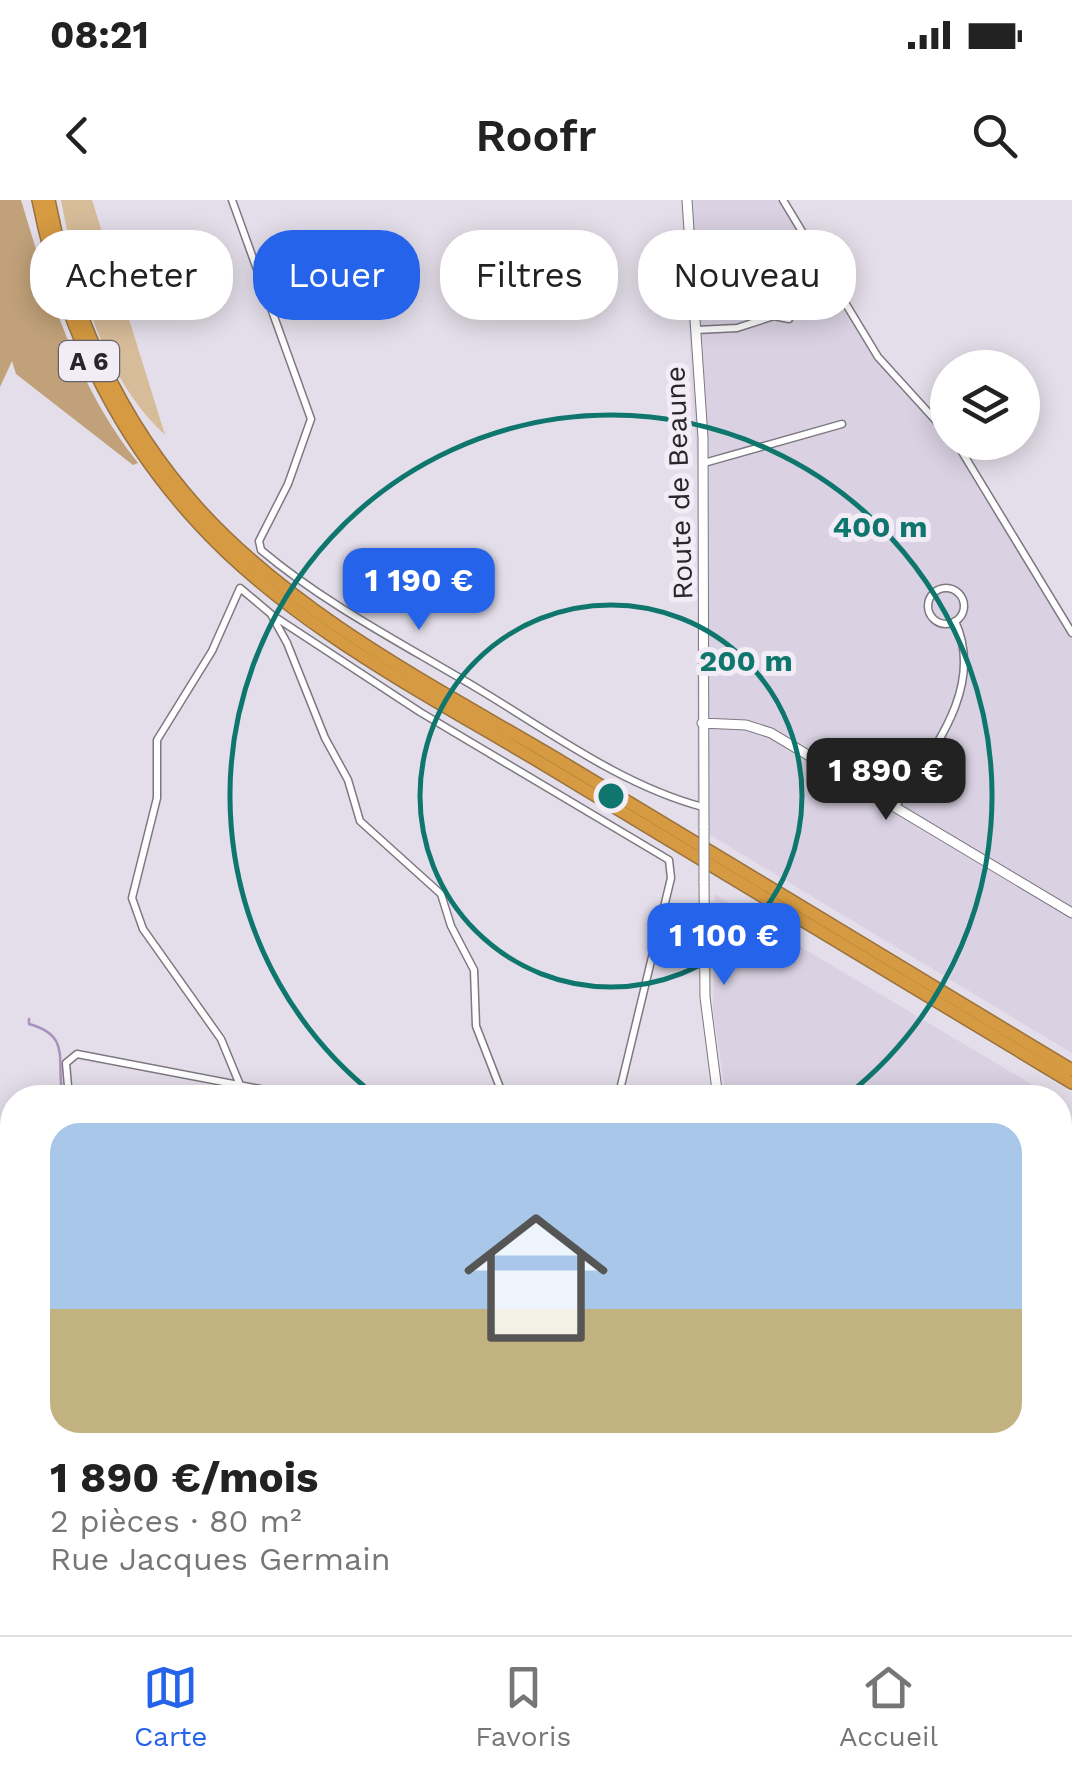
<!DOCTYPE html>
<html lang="fr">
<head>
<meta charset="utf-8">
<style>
  body { margin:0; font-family:"Work Sans",sans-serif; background:#f6f6f6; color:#222; height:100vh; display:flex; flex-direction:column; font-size:38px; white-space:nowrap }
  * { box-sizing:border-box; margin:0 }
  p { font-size:32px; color:#767676 }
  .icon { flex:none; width:55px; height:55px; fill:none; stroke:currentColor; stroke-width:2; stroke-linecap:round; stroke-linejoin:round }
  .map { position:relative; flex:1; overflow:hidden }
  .panel { position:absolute; left:0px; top:885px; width:1072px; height:550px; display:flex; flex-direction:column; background:#fff; border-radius:40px 40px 0 0; box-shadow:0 5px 25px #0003 }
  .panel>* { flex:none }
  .banner { position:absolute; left:30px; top:30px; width:1012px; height:90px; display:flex; gap:20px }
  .fabs { position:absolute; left:930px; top:150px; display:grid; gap:20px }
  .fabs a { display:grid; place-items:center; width:110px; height:110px; border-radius:50%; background:#fff; box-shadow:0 5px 25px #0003; font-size:50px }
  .price { position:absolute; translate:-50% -85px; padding:0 22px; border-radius:20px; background:#2563eb; color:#fff; font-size:32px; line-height:65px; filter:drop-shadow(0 2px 5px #0008) }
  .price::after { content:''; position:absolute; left:50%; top:60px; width:30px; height:22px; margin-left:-15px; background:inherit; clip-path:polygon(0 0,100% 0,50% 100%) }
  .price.on { background:#222; color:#fff }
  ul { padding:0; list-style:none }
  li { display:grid; align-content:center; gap:20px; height:530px; padding:0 50px }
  li span { display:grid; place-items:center; height:310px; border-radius:30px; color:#555 }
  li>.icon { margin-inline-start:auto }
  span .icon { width:180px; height:180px; fill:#fffc; stroke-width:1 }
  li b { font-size:42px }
  .chip { padding:0 35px; border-radius:40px; background:#fff; box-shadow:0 5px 25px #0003; font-size:35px; line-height:90px }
  .chip.on { background:#2563eb; color:#fff }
  .status { display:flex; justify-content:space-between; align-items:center; height:70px; padding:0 50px; background:#fff; direction:ltr }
  .status svg { height:28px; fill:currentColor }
  header { display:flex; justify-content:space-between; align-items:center; height:130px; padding:0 50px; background:#fff; font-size:45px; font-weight:600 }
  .dock { display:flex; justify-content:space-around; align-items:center; height:140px; border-top:2px solid #e0e0e0; background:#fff; font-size:28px; color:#767676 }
  .dock a { display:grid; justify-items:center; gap:5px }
  .dock .on { color:#2563eb }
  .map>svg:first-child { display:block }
</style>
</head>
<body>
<div class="status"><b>08:21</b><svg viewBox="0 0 49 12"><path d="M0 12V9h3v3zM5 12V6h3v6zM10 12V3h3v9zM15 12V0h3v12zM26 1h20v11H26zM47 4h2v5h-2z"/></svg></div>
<header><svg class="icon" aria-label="back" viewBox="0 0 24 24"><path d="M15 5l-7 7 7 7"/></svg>Roofr<svg class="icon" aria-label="search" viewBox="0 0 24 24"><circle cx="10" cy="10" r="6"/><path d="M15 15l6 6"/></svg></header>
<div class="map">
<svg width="1072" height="1435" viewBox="0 0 1072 1435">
  <rect width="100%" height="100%" fill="#e3dee9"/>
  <!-- built -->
  <path fill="#dad2e3" d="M 681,0 L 786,0 L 874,151 L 947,230 L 948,242 L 959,243 L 967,253 L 1072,429 L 1072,853 L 697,627 L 697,262 Z
    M 715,694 L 774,731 L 1053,897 L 726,897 L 713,810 Z
    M 1060,942 L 1072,949 L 1072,1241 L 1060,1237 Z"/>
  <!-- green -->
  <path fill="#d7bc99" d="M 61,0 L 92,0 L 165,235 C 103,178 76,80 61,0 Z"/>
  <!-- forest -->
  <path fill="#c0a179" d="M 0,0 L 21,0 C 49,93 76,185 138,263 L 133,265 L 16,174 L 12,161 L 0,187 Z"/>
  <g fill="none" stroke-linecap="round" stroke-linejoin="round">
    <!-- stream -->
    <path stroke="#a993be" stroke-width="2.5" d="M 29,819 L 29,824 C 73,836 55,861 63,898
      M 55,1435 L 57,1422"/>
    <!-- minor casing -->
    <g stroke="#7d7881" stroke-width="9">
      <path id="minor" d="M 232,0 L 311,219 L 288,284 L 259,341 L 261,350 C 326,405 407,446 480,490 C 550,532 623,586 703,607
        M 783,0 L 878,157 L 948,234
        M 696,130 L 737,128 L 774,116 L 789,119
        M 956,242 L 1072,433
        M 704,263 L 842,224
        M928 406a18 18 0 1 1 36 0a18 18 0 1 1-36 0Z
        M 272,415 L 420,512 L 669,660 L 671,678 L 618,898
        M 896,606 C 931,552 986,488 955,421
        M 240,885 L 221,839 L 143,729 L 132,698 L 157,598 L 157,540 L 212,451 L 240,388 L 271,414 L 287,443 L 325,538 L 348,580 L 360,621 L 441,694 L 451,726 L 474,770 L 476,826 L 504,898
        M 69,898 L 66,863 L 77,854 L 307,898
        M 1060,976 L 1067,946
        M 1060,1025 L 1070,1044 L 1060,1060
        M 1060,1164 L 1072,1174
        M 1060,1330 L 1072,1315
        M 123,1422 L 124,1435
        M 568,1422 L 568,1435
        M 669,1422 L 676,1435
        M 62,1435 L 62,1422
        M 148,1435 L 155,1422
        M 292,1435 L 299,1422
        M 978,1435 L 985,1422"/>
    </g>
    <!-- secondary casing -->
    <g stroke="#7d7881" stroke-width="11">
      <path id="secondary" d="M 687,0 L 703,238 L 704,628
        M 702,523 L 746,525 L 771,533 L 1072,713
        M 704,681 L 705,797 L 718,898
        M 779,1422 L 780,1435"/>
    </g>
    <!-- motorway casing -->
    <g stroke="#99713a" stroke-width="14">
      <path id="motorway" d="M 38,0 C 62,120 113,230 196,321 C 292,427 427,494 548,567 C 722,672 897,777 1072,883
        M 49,0 C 71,114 120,221 198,308 C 298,418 436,487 562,562 C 732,664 902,767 1072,870"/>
    </g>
    <!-- minor -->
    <use href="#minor" stroke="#fff" stroke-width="6"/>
    <!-- secondary -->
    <use href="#secondary" stroke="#fff" stroke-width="9"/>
    <!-- motorway -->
    <use href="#motorway" stroke="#d69a42" stroke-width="11"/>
    <!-- secondary-bridge casing -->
    <g stroke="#7d7881" stroke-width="11" stroke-linecap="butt">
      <path id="secondary-bridge" d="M 704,628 L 704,681"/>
    </g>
    <!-- secondary-bridge -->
    <use href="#secondary-bridge" stroke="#fff" stroke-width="9"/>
  </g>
  <!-- distance rings -->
  <g fill="none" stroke="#0f766e" stroke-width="5">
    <circle cx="611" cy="596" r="191"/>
    <path d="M376 896A381 381 0 1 1 846 896"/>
  </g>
  <g text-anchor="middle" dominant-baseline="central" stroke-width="10" stroke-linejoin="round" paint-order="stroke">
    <!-- shield labels -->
    <rect fill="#f1ecf6" stroke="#646167" stroke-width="2.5" x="59" y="141" width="60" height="40" rx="8"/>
    <g font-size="25" font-weight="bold" fill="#28262a">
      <text x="89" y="161">A 6</text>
    </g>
    <!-- street labels -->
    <g font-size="28" fill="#28262a" stroke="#f1ecf6">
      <text transform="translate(679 283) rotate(-92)">Route de Beaune</text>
    </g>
  </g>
  <circle cx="611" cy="596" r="15" fill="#0f766e" stroke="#f1ecf6" stroke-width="5"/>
  <g font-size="30" text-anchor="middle" font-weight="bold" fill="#0f766e" stroke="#f1ecf6" stroke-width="10" stroke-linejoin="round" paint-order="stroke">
    <text x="880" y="337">400 m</text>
    <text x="746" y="471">200 m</text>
  </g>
</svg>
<div class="fabs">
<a><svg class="icon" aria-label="layers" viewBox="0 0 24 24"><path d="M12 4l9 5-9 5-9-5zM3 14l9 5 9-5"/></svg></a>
</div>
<b class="price" style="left:419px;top:433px">1 190 €</b>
<b class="price on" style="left:886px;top:623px">1 890 €</b>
<b class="price" style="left:724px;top:788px">1 100 €</b>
<div class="banner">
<a class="chip">Acheter</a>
<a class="chip on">Louer</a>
<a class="chip">Filtres</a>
<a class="chip">Nouveau</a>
</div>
<section class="panel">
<ul>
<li><span style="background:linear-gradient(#a9c7e8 60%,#c2b280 0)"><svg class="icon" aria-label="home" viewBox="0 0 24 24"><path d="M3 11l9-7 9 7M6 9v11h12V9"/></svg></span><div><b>1 890 €/mois</b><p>2 pièces · 80 m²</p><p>Rue Jacques Germain</p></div></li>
</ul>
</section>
</div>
<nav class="dock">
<a class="on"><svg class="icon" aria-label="map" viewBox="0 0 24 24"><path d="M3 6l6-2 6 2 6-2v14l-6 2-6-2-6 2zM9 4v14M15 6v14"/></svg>Carte</a>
<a><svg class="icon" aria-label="saved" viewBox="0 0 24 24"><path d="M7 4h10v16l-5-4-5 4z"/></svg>Favoris</a>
<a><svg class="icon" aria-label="home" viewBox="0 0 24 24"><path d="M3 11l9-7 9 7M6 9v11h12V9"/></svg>Accueil</a>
</nav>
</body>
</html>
